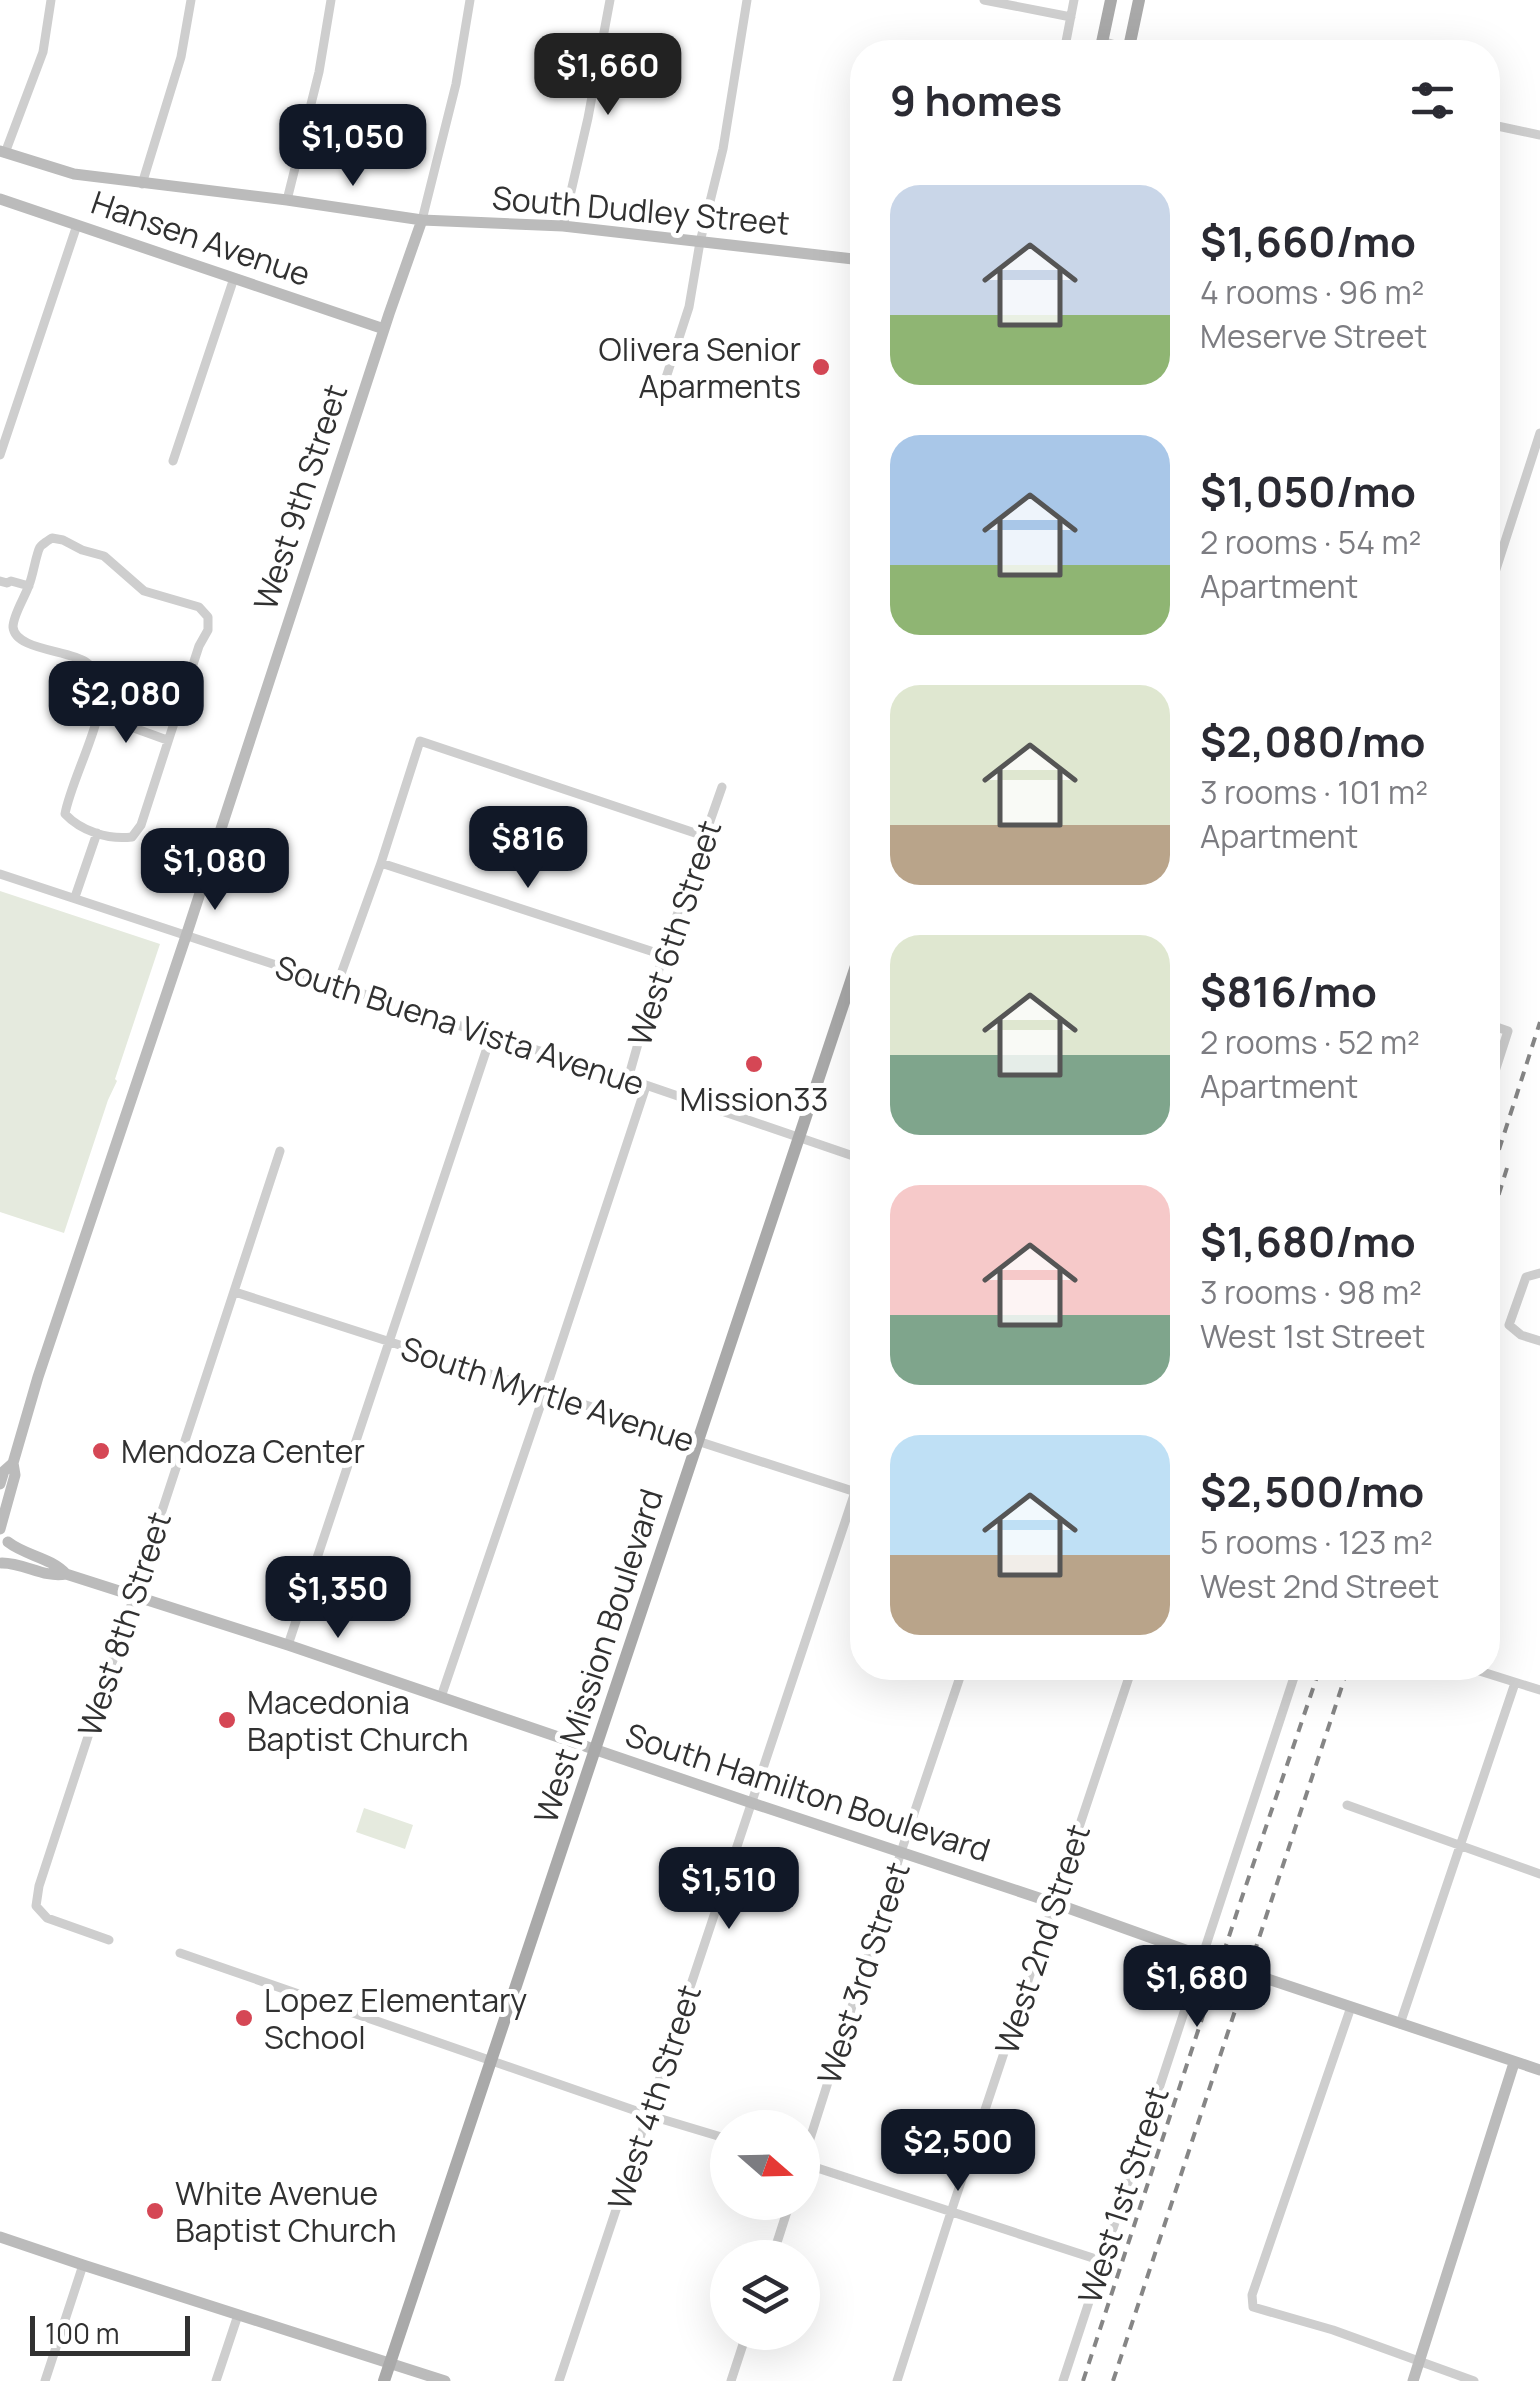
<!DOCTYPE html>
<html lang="en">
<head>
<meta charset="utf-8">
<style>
  body { margin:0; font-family:Manrope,sans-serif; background:#f7f7f7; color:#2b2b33; height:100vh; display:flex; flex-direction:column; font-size:38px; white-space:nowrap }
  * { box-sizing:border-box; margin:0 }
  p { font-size:32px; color:#7c7c81 }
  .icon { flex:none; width:55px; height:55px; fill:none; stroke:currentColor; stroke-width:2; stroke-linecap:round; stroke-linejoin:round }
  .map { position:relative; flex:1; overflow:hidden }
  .side { position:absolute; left:850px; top:40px; width:650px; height:1640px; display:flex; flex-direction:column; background:#fff; border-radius:40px; box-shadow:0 10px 40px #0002 }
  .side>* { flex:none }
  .needle { width:65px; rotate:110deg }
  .tools { position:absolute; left:710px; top:2110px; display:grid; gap:20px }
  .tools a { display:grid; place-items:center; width:110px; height:110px; border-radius:50%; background:#fff; box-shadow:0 10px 40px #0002; font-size:50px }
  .scale { position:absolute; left:30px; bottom:25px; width:160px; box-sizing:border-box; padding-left:10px; border:5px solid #313131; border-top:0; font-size:28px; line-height:35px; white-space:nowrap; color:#313131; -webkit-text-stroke:8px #fff; paint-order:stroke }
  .price { position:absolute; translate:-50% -85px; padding:0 22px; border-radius:20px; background:#111827; color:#fff; font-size:32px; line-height:65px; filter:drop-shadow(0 2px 5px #0008) }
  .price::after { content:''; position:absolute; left:50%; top:60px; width:30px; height:22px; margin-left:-15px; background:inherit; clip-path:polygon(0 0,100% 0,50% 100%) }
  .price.active { background:#222; color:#fff }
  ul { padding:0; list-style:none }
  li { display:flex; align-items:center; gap:30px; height:250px; padding:0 40px }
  li span { display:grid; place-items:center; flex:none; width:280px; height:200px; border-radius:30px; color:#555 }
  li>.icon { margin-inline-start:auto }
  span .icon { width:120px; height:120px; fill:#fffc; stroke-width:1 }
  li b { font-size:42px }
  h2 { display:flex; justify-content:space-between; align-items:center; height:120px; padding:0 40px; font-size:42px }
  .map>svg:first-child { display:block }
</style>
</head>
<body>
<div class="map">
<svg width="1540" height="2381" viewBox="0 0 1540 2381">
  <rect width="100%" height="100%" fill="#fff"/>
  <!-- green -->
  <path fill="#e5eade" d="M 0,891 L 160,944 L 115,1079 L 117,1081 L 108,1100 L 64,1233 L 0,1212 Z
    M 364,1808 L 413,1825 L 405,1849 L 356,1832 Z"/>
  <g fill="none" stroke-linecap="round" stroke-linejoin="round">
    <!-- street -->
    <path stroke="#cecece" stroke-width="9" d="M 984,0 L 1071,17
      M 1102,41 L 1139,52
      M 1064,52 L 1074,0
      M 1488,124 L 1540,135
      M 5,153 L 43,52 L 51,0
      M 142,184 L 181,57 L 191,0
      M 287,200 L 319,72 L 331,0
      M 422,220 L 456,84 L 470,0
      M 563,226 L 588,118 L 610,0
      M 661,393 L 689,307 L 700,242 L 723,149 L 747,0
      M 0,455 L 77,225
      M 173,461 L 234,278
      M 52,538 L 63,540 L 82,550 L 104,556 L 144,591 L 199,607 L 208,617 L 208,630 L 199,646 L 141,825 L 132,837 C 108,840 81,831 65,814 C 71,780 106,717 100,688 C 98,679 94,667 86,662 C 68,650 15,650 13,627 C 13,615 25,597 29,585 C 33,576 36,554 40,547 C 40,546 50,539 52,538 Z
      M 0,581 L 7,583 L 11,581 L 29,586
      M 1488,594 L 1540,433
      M 98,715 L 167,740
      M 381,863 L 663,955
      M 0,874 L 491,1036 L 602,1070 L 862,1159
      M 75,897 L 97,833
      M 337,985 L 381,863 L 420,741 L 704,836
      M 1488,1024 L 1508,1031 L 1488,1093
      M 628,1079 L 663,955 L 722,787
      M 1540,1273 L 1526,1277 L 1509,1325 L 1521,1335 L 1540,1341
      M 235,1292 L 862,1494
      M 288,1645 L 491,1036
      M 1470,1668 L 1540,1690
      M 441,1697 L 545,1392 L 646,1086
      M 1347,1805 L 1540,1874
      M 109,1940 L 47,1918 L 36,1906 L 39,1886 L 280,1151
      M 180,1953 L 648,2115 L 728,2139
      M 1351,2007 L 1252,2295 L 1253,2307 L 1333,2330 L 1474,2381
      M 1400,2024 L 1515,1683
      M 802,2163 L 1102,2261
      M 802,2164 L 901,1852 L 963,1668
      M 772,2258 L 790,2202
      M 45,2381 L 83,2265
      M 216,2381 L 238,2315
      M 559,2381 L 862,1471
      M 731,2381 L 747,2332
      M 897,2381 L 951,2212 L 1132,1668
      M 1063,2381 L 1297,1668"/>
    <!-- secondary -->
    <path stroke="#bbb" stroke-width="11" d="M 0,151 L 74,174 L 287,200 L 422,220 L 563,226 L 862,260
      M 0,199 L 384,329
      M 0,1484 L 4,1471 L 13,1463
      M 0,1529 L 15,1475 L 13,1463 L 38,1377 L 186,936 L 389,314 L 422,220
      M 8,1542 C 26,1556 50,1557 66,1574 L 288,1645 L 752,1803 L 1054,1903 L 1247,1972 L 1540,2070
      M 2,1563 C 25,1563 43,1578 66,1574
      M 0,2237 L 83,2265 L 445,2381
      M 1413,2381 L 1514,2063"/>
    <!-- primary -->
    <path stroke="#a9a9a9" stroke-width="12" d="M 1100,52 L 1111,0
      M 1128,52 L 1139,0
      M 384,2381 C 547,1905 701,1425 862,948"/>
    <!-- rail -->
    <path stroke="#868686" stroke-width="4" stroke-dasharray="10 8" stroke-linecap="butt" d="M 1488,1184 L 1540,1022
      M 1488,1229 L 1507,1168
      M 1083,2381 L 1238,1909 L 1320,1668
      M 1113,2381 L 1348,1668"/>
  </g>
  <!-- markers -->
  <g fill="#d54755" stroke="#fff" stroke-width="4">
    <circle cx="821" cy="367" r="10"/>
    <circle cx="754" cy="1064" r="10"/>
    <circle cx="101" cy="1451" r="10"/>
    <circle cx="227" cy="1720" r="10"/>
    <circle cx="244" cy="2018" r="10"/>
    <circle cx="155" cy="2211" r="10"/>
  </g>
  <g text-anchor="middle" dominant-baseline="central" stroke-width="10" stroke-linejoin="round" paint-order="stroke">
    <!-- street labels -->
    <g font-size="32" fill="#313131" stroke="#fff">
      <text transform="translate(641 210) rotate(5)">South Dudley Street</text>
      <text transform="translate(201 238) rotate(19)">Hansen Avenue</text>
      <text transform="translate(300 497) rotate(-72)">West 9th Street</text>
      <text transform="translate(674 933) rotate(-72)">West 6th Street</text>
      <text transform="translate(460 1025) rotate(18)">South Buena Vista Avenue</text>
      <text transform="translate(548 1394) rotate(18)">South Myrtle Avenue</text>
      <text transform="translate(124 1624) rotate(-72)">West 8th Street</text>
      <text transform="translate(598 1656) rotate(-72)">West Mission Boulevard</text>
      <text transform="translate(808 1792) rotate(18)">South Hamilton Boulevard</text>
      <text transform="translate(1042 1939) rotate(-72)">West 2nd Street</text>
      <text transform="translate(863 1973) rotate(-72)">West 3rd Street</text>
      <text transform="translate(654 2097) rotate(-72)">West 4th Street</text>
      <text transform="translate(1123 2195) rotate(-72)">West 1st Street</text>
    </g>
    <!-- poi labels -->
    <g font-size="32" fill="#313131" stroke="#fff" text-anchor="start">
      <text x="801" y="349" text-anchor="end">Olivera Senior<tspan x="801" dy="37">Aparments</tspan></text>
      <text x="754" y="1099" text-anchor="middle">Mission33</text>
      <text x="121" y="1451">Mendoza Center</text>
      <text x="247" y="1702">Macedonia<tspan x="247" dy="37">Baptist Church</tspan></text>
      <text x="264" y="2000">Lopez Elementary<tspan x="264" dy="37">School</tspan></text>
      <text x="175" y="2193">White Avenue<tspan x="175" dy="37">Baptist Church</tspan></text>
    </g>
  </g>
</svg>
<div class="tools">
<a><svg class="needle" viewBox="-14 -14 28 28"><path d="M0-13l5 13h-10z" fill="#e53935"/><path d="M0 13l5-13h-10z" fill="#7c7c81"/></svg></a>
<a><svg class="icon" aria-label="layers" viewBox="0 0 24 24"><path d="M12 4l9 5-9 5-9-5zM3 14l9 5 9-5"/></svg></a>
</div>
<div class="scale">100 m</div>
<b class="price active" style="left:608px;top:118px">$1,660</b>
<b class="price" style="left:353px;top:189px">$1,050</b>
<b class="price" style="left:126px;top:746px">$2,080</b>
<b class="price" style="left:528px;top:891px">$816</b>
<b class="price" style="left:215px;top:913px">$1,080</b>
<b class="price" style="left:338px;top:1641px">$1,350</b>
<b class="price" style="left:729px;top:1932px">$1,510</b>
<b class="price" style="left:1197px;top:2030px">$1,680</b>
<b class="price" style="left:958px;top:2194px">$2,500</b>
<section class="side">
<h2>9 homes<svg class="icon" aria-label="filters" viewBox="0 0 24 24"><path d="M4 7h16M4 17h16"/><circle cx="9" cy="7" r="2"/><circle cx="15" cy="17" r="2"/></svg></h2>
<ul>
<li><span style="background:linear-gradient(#c9d6e8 65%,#8fb573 0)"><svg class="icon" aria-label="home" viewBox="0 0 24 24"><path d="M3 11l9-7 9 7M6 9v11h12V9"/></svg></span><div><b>$1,660/mo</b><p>4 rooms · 96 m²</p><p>Meserve Street</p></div></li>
<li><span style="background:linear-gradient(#a9c7e8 65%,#8fb573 0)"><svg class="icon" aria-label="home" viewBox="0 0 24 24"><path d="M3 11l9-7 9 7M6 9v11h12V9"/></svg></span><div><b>$1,050/mo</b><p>2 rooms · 54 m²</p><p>Apartment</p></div></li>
<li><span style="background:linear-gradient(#dfe7d0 70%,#b9a48a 0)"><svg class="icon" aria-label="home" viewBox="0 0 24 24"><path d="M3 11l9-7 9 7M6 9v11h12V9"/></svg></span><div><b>$2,080/mo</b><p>3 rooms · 101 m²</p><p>Apartment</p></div></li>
<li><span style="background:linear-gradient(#dfe7d0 60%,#7fa58c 0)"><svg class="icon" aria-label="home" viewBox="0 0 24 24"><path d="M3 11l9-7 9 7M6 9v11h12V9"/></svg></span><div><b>$816/mo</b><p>2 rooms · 52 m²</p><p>Apartment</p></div></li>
<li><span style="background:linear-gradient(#f6c9c9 65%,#7fa58c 0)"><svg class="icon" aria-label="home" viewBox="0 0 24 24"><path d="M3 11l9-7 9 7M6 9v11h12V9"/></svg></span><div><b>$1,680/mo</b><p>3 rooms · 98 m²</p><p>West 1st Street</p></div></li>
<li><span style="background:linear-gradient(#bfe0f5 60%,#b9a48a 0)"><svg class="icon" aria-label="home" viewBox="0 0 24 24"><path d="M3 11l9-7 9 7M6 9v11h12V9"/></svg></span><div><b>$2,500/mo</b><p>5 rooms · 123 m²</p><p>West 2nd Street</p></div></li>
</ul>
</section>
</div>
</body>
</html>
